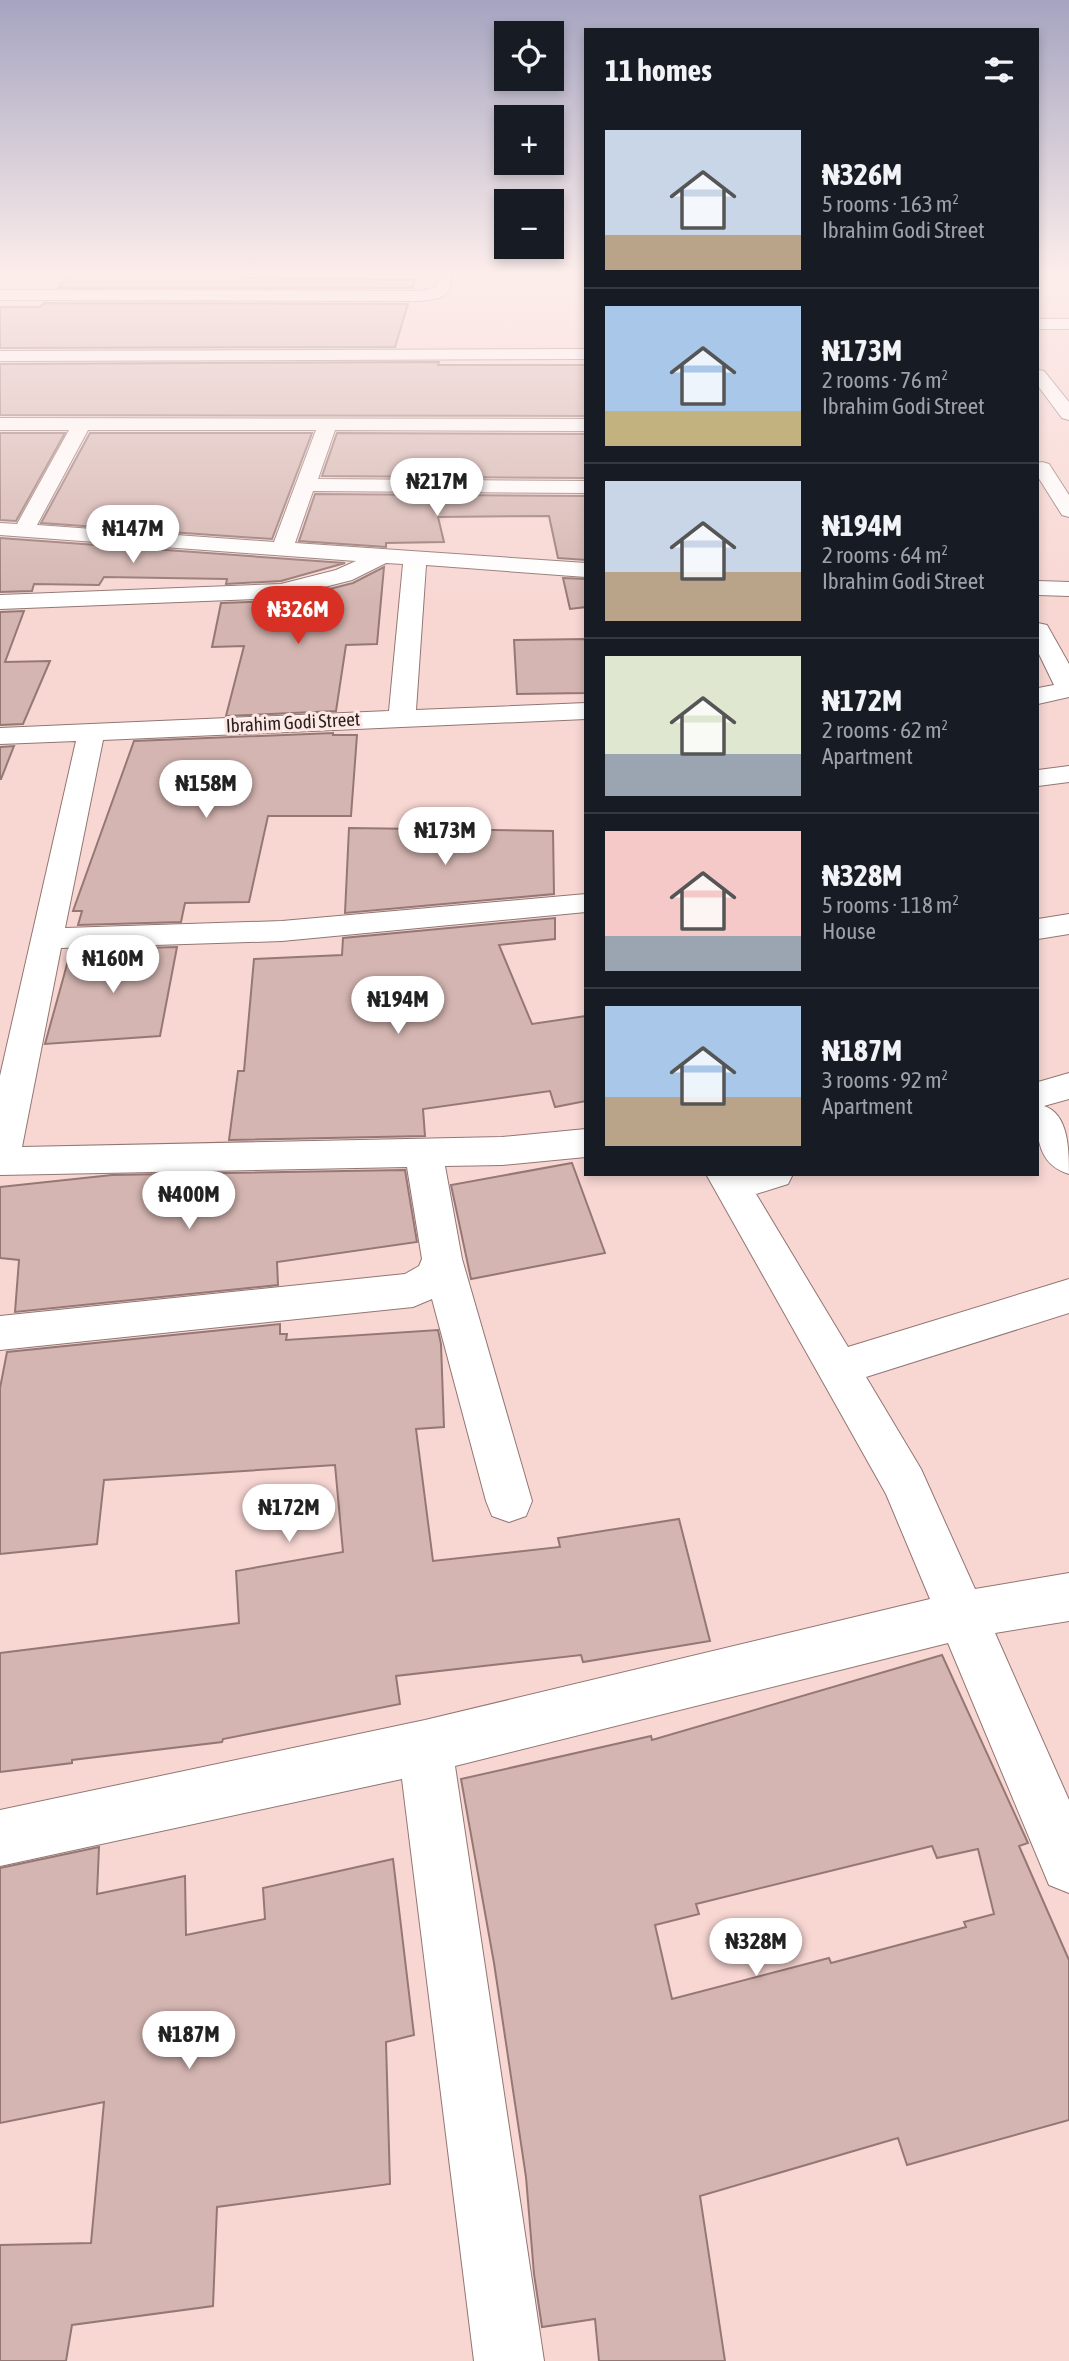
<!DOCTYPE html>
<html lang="en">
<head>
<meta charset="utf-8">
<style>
  body { margin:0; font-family:"Asap Condensed",sans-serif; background:#20242c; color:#f1f3f6; height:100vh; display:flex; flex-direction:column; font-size:26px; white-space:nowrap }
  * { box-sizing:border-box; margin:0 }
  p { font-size:23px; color:#9ea1a6 }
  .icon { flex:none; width:38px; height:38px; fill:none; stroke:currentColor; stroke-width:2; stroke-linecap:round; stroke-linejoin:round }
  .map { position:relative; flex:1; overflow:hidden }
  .sheet { position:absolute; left:584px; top:28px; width:455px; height:1148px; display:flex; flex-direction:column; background:#171b24; border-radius:0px; box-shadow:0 4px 10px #0003 }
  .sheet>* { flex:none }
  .fabs { position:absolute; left:494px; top:21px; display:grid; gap:14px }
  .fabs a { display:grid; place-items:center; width:70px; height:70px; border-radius:0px; background:#171b24; box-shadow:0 4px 10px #0003; font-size:35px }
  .price { position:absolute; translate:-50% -60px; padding:0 16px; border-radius:24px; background:#fff; color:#222; font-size:23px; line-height:46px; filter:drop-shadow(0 2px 4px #0008) }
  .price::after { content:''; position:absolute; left:50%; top:42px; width:21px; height:16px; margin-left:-10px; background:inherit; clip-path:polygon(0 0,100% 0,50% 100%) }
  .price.active { background:#d93025; color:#fff }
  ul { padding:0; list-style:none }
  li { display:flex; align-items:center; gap:21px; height:175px; padding:0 21px }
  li+li { border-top:2px solid #363941 }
  li span { display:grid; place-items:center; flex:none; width:196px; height:140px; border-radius:0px; color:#555 }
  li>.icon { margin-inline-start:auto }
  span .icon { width:84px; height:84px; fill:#fffc; stroke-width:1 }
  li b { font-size:30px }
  h2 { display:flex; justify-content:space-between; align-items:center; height:84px; padding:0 21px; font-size:30px }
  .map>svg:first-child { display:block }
</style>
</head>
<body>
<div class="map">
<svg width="1069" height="2361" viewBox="0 0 1069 2361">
  <rect width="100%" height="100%" fill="#f8d7d3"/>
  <!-- building -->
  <path fill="#d4b5b1" stroke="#957874" stroke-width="2" fill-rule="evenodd" d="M 70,274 L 248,274 L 246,278 L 415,280 L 413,288 L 58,288 Z
    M 44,303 L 408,304 L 395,347 L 0,348 L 0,307 L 40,307 Z
    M 439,362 L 438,365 L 586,365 L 586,416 L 0,415 L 0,364 Z
    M 0,433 L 65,433 L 16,521 L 0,520 Z
    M 90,433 L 312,433 L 272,539 L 41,523 Z
    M 337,433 L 586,434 L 586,478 L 322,476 Z
    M 315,494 L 586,496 L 586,560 L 558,558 L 549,516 L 438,517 L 444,542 L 386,543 L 386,547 L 299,541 Z
    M 0,538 L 345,563 L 281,581 L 226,584 L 227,579 L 104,577 L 99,585 L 34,584 L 32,591 L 0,592 Z
    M 384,567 L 377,644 L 346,645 L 336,711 L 226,716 L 244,646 L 212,647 L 221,603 L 282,601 L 353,583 Z
    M 563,578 L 586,579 L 586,607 L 570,609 Z
    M 24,611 L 5,662 L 50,661 L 23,724 L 0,725 L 0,612 Z
    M 586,639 L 586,693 L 517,694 L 514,640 Z
    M 333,733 L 333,735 L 357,735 L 351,816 L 268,816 L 249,902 L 185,903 L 181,922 L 78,925 L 82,911 L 73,911 L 134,741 Z
    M 14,746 L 1,779 L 0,779 L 0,747 Z
    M 349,828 L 553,831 L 554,894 L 345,913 Z
    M 555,918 L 555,939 L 499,945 L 532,1024 L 586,1016 L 586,1101 L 555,1107 L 550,1091 L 423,1109 L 425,1136 L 229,1140 L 238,1071 L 244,1071 L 254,959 L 342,955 L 343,938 Z
    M 177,947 L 160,1036 L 45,1044 L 71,950 Z
    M 572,1163 L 605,1253 L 471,1279 L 451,1185 Z
    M 405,1170 L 417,1242 L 277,1262 L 278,1285 L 15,1312 L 19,1260 L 0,1258 L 0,1187 L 112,1175 Z
    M 280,1324 L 280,1334 L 287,1334 L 286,1340 L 438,1330 L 441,1344 L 444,1427 L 416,1429 L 433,1561 L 560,1547 L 558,1538 L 679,1519 L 710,1641 L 583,1662 L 581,1655 L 396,1676 L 400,1704 L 223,1739 L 222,1742 L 72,1760 L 72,1763 L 0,1772 L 0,1653 L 239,1623 L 236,1571 L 343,1552 L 335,1465 L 104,1480 L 97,1544 L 0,1554 L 0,1388 L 7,1352 Z
    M 942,1655 L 1028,1843 L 1019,1846 L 1069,1960 L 1069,2120 L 907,2165 L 898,2138 L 700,2196 L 725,2361 L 599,2361 L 595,2319 L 542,2327 L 534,2274 L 526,2177 L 494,1963 L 461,1779 L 651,1736 L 652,1740 ZM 932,1846 L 937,1858 L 978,1849 L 994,1914 L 964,1922 L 966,1927 L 831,1963 L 829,1958 L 672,1999 L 655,1925 L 699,1914 L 696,1904 Z
    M 99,1847 L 97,1894 L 185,1876 L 186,1935 L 265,1919 L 263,1888 L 393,1859 L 414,2035 L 386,2042 L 390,2184 L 217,2207 L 213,2306 L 72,2325 L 66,2361 L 0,2361 L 0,2245 L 91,2243 L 104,2102 L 0,2123 L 0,1868 Z"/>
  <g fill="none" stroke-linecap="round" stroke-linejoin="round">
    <!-- minor casing -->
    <g stroke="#927672" stroke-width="2">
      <path id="minor" d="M 438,274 L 452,274 C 450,299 443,298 420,301 L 0,300 L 0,290 L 420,291 L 436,287 Z
        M 1038,319 L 1069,319 L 1069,329 L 1038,329 Z
        M 586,349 L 586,359 L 0,361 L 0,351 Z
        M 1038,370 L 1044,371 L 1069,402 L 1069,420 L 1062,418 L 1038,386 Z
        M 0,418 L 586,419 L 586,431 L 335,430 L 318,479 L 586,481 L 586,493 L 313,491 L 295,543 L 586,563 L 586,577 L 426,565 L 416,710 L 586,703 L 586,719 L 103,740 L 65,928 L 282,921 L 586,894 L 586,912 L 282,941 L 61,948 L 22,1147 L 502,1137 L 586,1129 L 586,1157 L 502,1165 L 445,1166 L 462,1259 L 532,1501 L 526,1516 L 509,1522 L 492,1516 L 486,1501 L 432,1299 L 413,1307 L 0,1350 L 0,1316 L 405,1274 L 419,1266 L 422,1259 L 407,1167 L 0,1175 L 0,1076 L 76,741 L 0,744 L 0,728 L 389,711 L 403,564 L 386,563 L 352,580 L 281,598 L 0,609 L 0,595 L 281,584 L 336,570 L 356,561 L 0,535 L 0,523 L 17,524 L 69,430 L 0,430 ZM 88,430 L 316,430 L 274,542 L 37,525 Z
        M 1042,462 L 1049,464 L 1069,495 L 1069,517 L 1062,515 L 1038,477 L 1038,463 Z
        M 1038,581 L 1069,582 L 1069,596 L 1038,595 Z
        M 1038,623 L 1047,625 L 1069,664 L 1069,697 L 1038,704 L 1038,688 L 1054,685 L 1038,652 Z
        M 1069,766 L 1069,782 L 1038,786 L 1038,770 Z
        M 1069,914 L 1069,934 L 1038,939 L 1038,919 Z
        M 1069,1073 L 1069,1099 L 1044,1106 C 1069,1114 1069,1151 1069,1174 C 1028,1162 1038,1116 1038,1082 Z
        M 706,1174 L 793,1174 L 788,1184 L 756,1194 L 848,1347 L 1069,1279 L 1069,1313 L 866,1377 L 921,1469 L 975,1589 L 1069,1573 L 1069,1621 L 995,1633 L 1069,1800 L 1069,1893 L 1049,1885 L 948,1643 L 455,1766 L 544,2361 L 474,2361 L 402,1779 L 0,1866 L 0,1810 L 425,1720 L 930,1599 L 886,1494 Z"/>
    </g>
    <!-- minor -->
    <use href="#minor" fill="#fff" fill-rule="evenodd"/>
  </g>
  <!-- sky -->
  <linearGradient id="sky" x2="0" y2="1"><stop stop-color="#a5a4c0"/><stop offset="0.45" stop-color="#fcedeb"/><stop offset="1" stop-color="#fcedeb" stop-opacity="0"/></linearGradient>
  <rect width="1069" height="604" fill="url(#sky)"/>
  <g text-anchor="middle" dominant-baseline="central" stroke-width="6" stroke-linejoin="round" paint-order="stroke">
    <!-- far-street labels -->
    <g font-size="19" fill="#2b1f1e" stroke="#fce8e5">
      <text transform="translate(293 722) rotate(-3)">Ibrahim Godi Street</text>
    </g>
  </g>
</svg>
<div class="fabs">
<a><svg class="icon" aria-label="locate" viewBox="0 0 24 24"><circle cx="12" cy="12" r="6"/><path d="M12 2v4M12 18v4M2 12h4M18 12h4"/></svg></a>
<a>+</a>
<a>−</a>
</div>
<b class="price" style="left:437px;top:518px">₦217M</b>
<b class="price" style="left:133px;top:565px">₦147M</b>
<b class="price active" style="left:298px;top:646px">₦326M</b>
<b class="price" style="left:206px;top:820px">₦158M</b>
<b class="price" style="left:445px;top:867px">₦173M</b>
<b class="price" style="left:113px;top:995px">₦160M</b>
<b class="price" style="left:398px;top:1036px">₦194M</b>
<b class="price" style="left:189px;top:1231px">₦400M</b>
<b class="price" style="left:289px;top:1544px">₦172M</b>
<b class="price" style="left:756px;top:1978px">₦328M</b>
<b class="price" style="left:189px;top:2071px">₦187M</b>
<section class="sheet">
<h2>11 homes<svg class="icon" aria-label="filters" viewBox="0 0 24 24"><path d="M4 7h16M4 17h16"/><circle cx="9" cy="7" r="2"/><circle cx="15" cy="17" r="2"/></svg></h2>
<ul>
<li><span style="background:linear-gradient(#c9d6e8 75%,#b9a48a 0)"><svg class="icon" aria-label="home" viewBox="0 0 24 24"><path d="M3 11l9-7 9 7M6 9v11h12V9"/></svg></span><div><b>₦326M</b><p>5 rooms · 163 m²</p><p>Ibrahim Godi Street</p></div></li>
<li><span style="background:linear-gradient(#a9c7e8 75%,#c2b280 0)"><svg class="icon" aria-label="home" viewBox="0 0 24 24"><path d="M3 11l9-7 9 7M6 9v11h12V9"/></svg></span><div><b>₦173M</b><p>2 rooms · 76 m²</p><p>Ibrahim Godi Street</p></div></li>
<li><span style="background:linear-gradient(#c9d6e8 65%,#b9a48a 0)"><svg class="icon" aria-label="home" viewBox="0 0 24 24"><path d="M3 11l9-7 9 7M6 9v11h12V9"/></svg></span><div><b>₦194M</b><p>2 rooms · 64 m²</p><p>Ibrahim Godi Street</p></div></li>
<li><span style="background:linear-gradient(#dfe7d0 70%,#9aa5b1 0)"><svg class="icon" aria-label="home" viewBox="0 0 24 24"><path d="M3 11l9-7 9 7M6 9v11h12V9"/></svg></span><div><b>₦172M</b><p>2 rooms · 62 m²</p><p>Apartment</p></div></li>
<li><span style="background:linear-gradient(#f6c9c9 75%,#9aa5b1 0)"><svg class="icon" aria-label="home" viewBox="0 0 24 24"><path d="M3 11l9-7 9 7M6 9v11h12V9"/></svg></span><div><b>₦328M</b><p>5 rooms · 118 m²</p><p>House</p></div></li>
<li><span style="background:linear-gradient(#a9c7e8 65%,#b9a48a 0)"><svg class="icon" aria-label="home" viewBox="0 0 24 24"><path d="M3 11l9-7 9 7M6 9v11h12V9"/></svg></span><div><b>₦187M</b><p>3 rooms · 92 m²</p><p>Apartment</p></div></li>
</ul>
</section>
</div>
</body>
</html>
